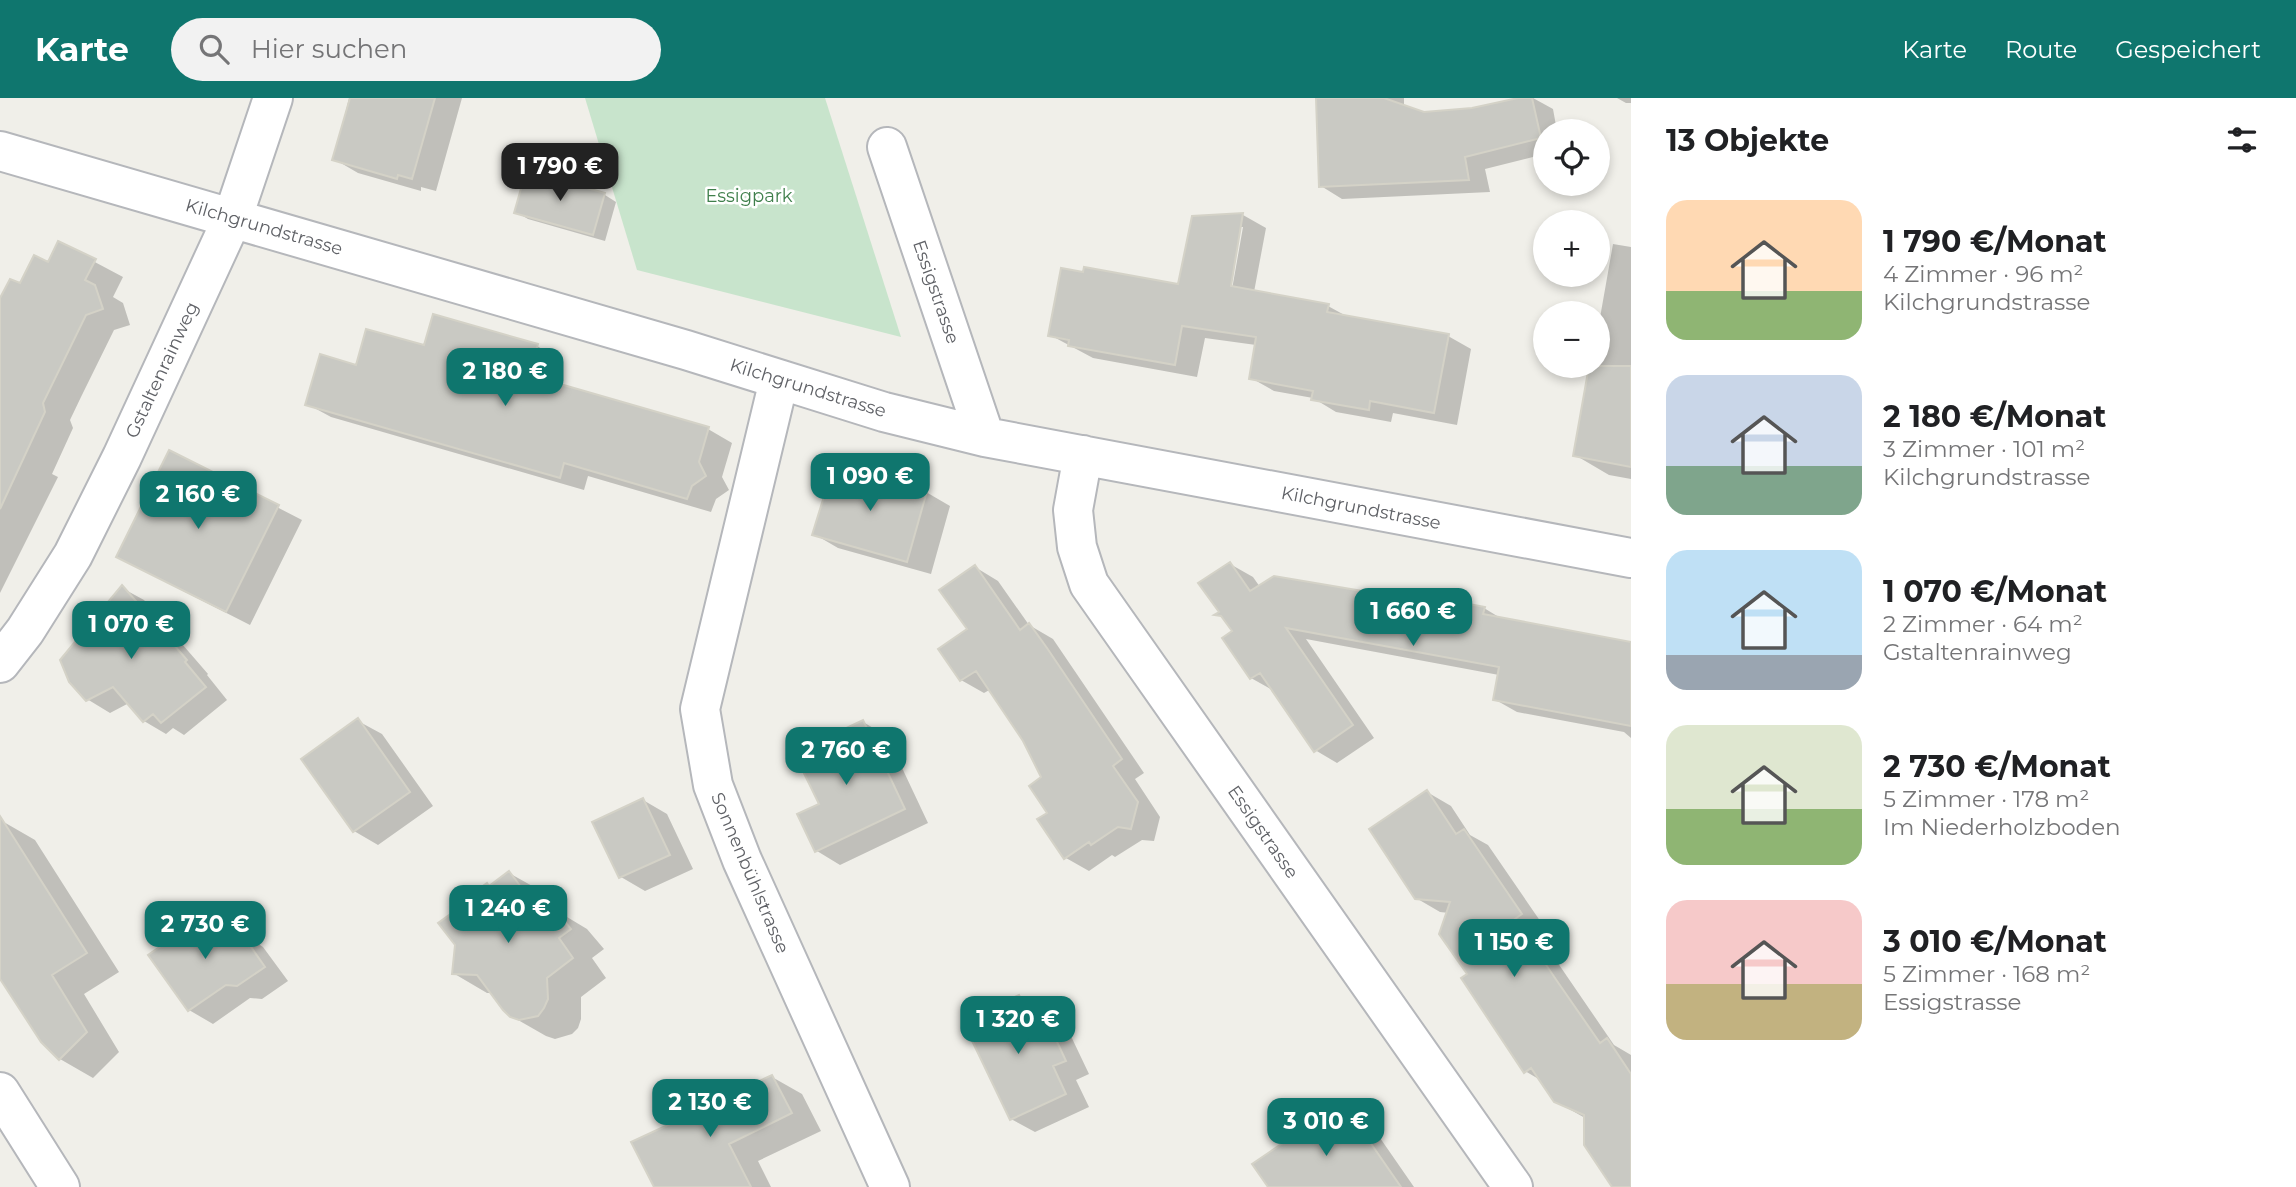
<!DOCTYPE html>
<html lang="de">
<head>
<meta charset="utf-8">
<style>
  body { margin:0; font-family:Montserrat,sans-serif; background:#f2f2f2; color:#202124; height:100vh; display:flex; flex-direction:column; font-size:26px; white-space:nowrap }
  * { box-sizing:border-box; margin:0 }
  p { font-size:23px; color:#757577 }
  .icon { flex:none; width:38px; height:38px; fill:none; stroke:currentColor; stroke-width:2; stroke-linecap:round; stroke-linejoin:round }
  .map { position:relative; flex:1; overflow:hidden }
  .panel { display:flex; flex-direction:column; background:#fff; width:665px }
  .panel>* { flex:none }
  .tools { position:absolute; left:1533px; top:21px; display:grid; gap:14px }
  .tools a { display:grid; place-items:center; width:77px; height:77px; border-radius:50%; background:#fff; box-shadow:0 4px 10px #0003; font-size:35px }
  .price { position:absolute; translate:-50% -60px; padding:0 16px; border-radius:14px; background:#0f766e; color:#fff; font-size:23px; line-height:46px; filter:drop-shadow(0 2px 4px #0008) }
  .price::after { content:''; position:absolute; left:50%; top:42px; width:21px; height:16px; margin-left:-10px; background:inherit; clip-path:polygon(0 0,100% 0,50% 100%) }
  .price.current { background:#222; color:#fff }
  ul { padding:0; list-style:none }
  li { display:flex; align-items:center; gap:21px; height:175px; padding:0 35px }
  li span { display:grid; place-items:center; flex:none; width:196px; height:140px; border-radius:21px; color:#555 }
  li>.icon { margin-inline-start:auto }
  span .icon { width:84px; height:84px; fill:#fffc; stroke-width:1 }
  li b { font-size:30px }
  h2 { display:flex; justify-content:space-between; align-items:center; height:84px; padding:0 35px; font-size:30px }
  header { display:flex; align-items:center; gap:42px; box-sizing:border-box; height:98px; padding:0 35px; background:#0f766e; color:#fff }
  header strong { font-size:33px }
  nav { display:flex; gap:38px; margin-inline-start:auto; font-size:24px }
  .search { width:490px; height:63px; background:#f2f2f2; display:flex; align-items:center; gap:18px; box-sizing:border-box; padding:0 24px; border-radius:38px; color:#757577; font-size:26px }
  main { display:flex; flex:1; min-height:0 }
  .map>svg:first-child { display:block }
</style>
</head>
<body>
<header>
<strong>Karte</strong>
<div class="search"><svg class="icon" aria-label="search" viewBox="0 0 24 24"><circle cx="10" cy="10" r="6"/><path d="M15 15l6 6"/></svg>Hier suchen</div>
<nav><a>Karte</a><a>Route</a><a>Gespeichert</a></nav>
</header>
<main>
<div class="map">
<svg width="1631" height="1089" viewBox="0 0 1631 1089">
  <rect width="100%" height="100%" fill="#f0efe9"/>
  <!-- green -->
  <path fill="#c8e4cc" d="M 585,0 L 825,0 L 901,239 L 637,172 Z"/>
  <!-- shadow -->
  <path fill="#0003" fill-rule="evenodd" d="M 349,0 L 462,0 L 436,93 L 421,89 L 421,93 L 358,75 L 334,61 Z
    M 1318,0 L 1404,0 L 1404,9 L 1424,16 L 1473,12 L 1533,0 L 1553,11 L 1557,33 L 1545,33 L 1545,56 L 1485,71 L 1490,94 L 1342,101 L 1321,88 Z
    M 1617,0 L 1631,0 L 1631,5 L 1626,5 Z
    M 527,75 L 605,97 L 616,104 L 605,143 L 528,121 L 516,114 Z
    M 1243,117 L 1266,130 L 1254,194 L 1328,208 L 1348,219 L 1448,238 L 1471,251 L 1457,327 L 1393,315 L 1391,324 L 1364,319 L 1336,314 L 1313,300 L 1274,293 L 1251,280 L 1256,247 L 1205,240 L 1197,279 L 1093,260 L 1050,237 L 1180,188 L 1193,119 ZM 1239,129 L 1243,129 L 1231,197 L 1227,196 Z
    M 59,145 L 123,179 L 113,199 L 123,205 L 130,227 L 114,232 L 81,299 L 70,322 L 73,330 L 52,376 L 58,379 L 0,495 L 0,205 L 48,166 Z
    M 1613,146 L 1631,149 L 1631,381 L 1609,377 L 1575,357 L 1591,268 L 1598,268 L 1598,231 Z
    M 537,248 L 561,262 L 554,286 L 708,331 L 732,345 L 722,379 L 729,392 L 716,401 L 711,414 L 588,378 L 584,392 L 331,319 L 307,306 L 357,269 L 425,250 Z
    M 170,354 L 302,422 L 250,527 L 142,472 Z
    M 926,394 L 950,408 L 931,476 L 838,450 L 814,436 Z
    M 1230,466 L 1253,479 L 1260,489 L 1484,510 L 1502,521 L 1631,544 L 1631,640 L 1624,634 L 1517,614 L 1494,601 L 1499,577 L 1306,541 L 1374,640 L 1337,665 L 1315,652 L 1274,593 L 1251,580 L 1234,534 L 1226,522 L 1218,517 L 1221,515 Z
    M 975,469 L 998,483 L 1029,527 L 1053,541 L 1144,675 L 1135,681 L 1160,719 L 1154,743 L 1142,742 L 1115,759 L 1112,757 L 1089,773 L 1066,760 L 1049,715 L 1044,680 L 1025,642 L 991,591 L 984,595 L 961,582 Z
    M 122,490 L 144,502 L 208,576 L 207,577 L 227,602 L 184,637 L 173,630 L 166,636 L 144,623 L 129,605 L 110,615 L 87,601 Z
    M 358,623 L 382,636 L 433,708 L 378,747 L 354,733 Z
    M 863,624 L 887,638 L 928,725 L 840,767 L 817,753 L 821,707 Z
    M 1427,694 L 1451,708 L 1470,737 L 1488,747 L 1545,830 L 1538,836 L 1614,947 L 1631,957 L 1631,1089 L 1615,1089 L 1585,1020 L 1555,1003 L 1542,983 L 1525,973 L 1469,876 L 1449,815 L 1440,814 L 1416,800 Z
    M 643,702 L 667,716 L 693,771 L 645,793 L 621,779 Z
    M 2,723 L 35,742 L 119,874 L 84,896 L 119,954 L 93,980 L 60,961 L 0,877 L 0,725 Z
    M 509,775 L 543,794 L 557,813 L 587,831 L 604,851 L 592,860 L 606,880 L 581,899 L 581,921 L 578,930 L 572,936 L 555,941 L 546,938 L 511,918 L 494,895 L 487,895 L 453,875 L 487,787 L 491,789 Z
    M 211,815 L 263,849 L 288,883 L 262,901 L 250,900 L 213,926 L 189,912 Z
    M 1019,899 L 1043,913 L 1047,921 L 1069,934 L 1089,976 L 1076,982 L 1089,1009 L 1035,1034 L 1011,1021 Z
    M 772,979 L 802,996 L 821,1033 L 758,1063 L 771,1089 L 656,1089 L 742,993 Z
    M 1345,1010 L 1369,1024 L 1414,1089 L 1303,1089 L 1315,1025 L 1320,1028 Z"/>
  <!-- building -->
  <path fill="#c9c9c3" stroke="#d4d2c7" stroke-width="2" d="M 350,0 L 435,0 L 412,81 L 398,77 L 397,81 L 332,62 Z
    M 1316,0 L 1384,0 L 1424,14 L 1472,10 L 1518,0 L 1532,0 L 1541,40 L 1465,59 L 1469,82 L 1319,89 Z
    M 526,73 L 605,95 L 593,137 L 514,115 Z
    M 1243,115 L 1231,188 L 1329,206 L 1327,214 L 1449,236 L 1434,315 L 1370,303 L 1369,312 L 1311,302 L 1313,293 L 1249,281 L 1256,239 L 1182,228 L 1175,267 L 1068,248 L 1069,242 L 1048,238 L 1061,170 L 1083,174 L 1084,169 L 1178,186 L 1192,118 Z
    M 58,143 L 96,161 L 85,182 L 95,187 L 103,211 L 86,217 L 43,305 L 45,314 L 0,411 L 0,200 L 10,181 L 20,185 L 34,157 L 48,164 Z
    M 433,216 L 538,246 L 529,277 L 709,329 L 699,364 L 706,378 L 692,388 L 687,401 L 564,365 L 560,380 L 305,307 L 320,256 L 356,267 L 366,231 L 424,247 Z
    M 1589,268 L 1631,268 L 1631,369 L 1573,358 Z
    M 169,352 L 279,407 L 226,514 L 116,459 Z
    M 834,366 L 927,393 L 907,464 L 812,437 Z
    M 1230,464 L 1250,493 L 1274,478 L 1410,501 L 1411,495 L 1485,509 L 1483,516 L 1631,544 L 1631,628 L 1493,602 L 1499,569 L 1286,530 L 1353,627 L 1314,654 L 1260,575 L 1250,581 L 1222,540 L 1232,533 L 1221,518 L 1214,517 L 1219,514 L 1198,485 Z
    M 975,467 L 1020,532 L 1029,525 L 1047,550 L 1122,661 L 1113,668 L 1138,704 L 1131,731 L 1118,729 L 1091,747 L 1089,744 L 1064,761 L 1037,721 L 1047,715 L 1029,688 L 1041,679 L 1023,643 L 976,573 L 960,583 L 938,551 L 967,531 L 939,492 Z
    M 122,487 L 187,562 L 185,564 L 206,589 L 161,625 L 153,616 L 143,624 L 113,589 L 86,603 L 69,584 L 60,562 Z
    M 358,620 L 410,694 L 353,734 L 301,661 Z
    M 863,622 L 905,711 L 815,754 L 797,716 L 819,706 L 797,661 L 807,657 L 804,650 Z
    M 1427,692 L 1456,736 L 1464,731 L 1522,816 L 1515,821 L 1557,883 L 1600,945 L 1607,940 L 1631,976 L 1631,1089 L 1612,1089 L 1584,1047 L 1584,1017 L 1554,1004 L 1531,970 L 1524,975 L 1461,880 L 1467,876 L 1439,836 L 1450,804 L 1415,801 L 1369,731 Z
    M 643,700 L 670,757 L 619,780 L 592,724 Z
    M 0,718 L 87,855 L 52,877 L 87,934 L 59,962 L 41,944 L 0,881 Z
    M 509,773 L 530,801 L 553,809 L 571,831 L 559,840 L 573,860 L 547,880 L 548,901 L 544,910 L 538,918 L 519,922 L 510,919 L 503,912 L 477,877 L 452,876 L 455,847 L 438,825 L 456,812 L 454,809 L 487,785 L 489,788 Z
    M 211,813 L 223,831 L 240,833 L 265,869 L 237,888 L 226,887 L 188,913 L 148,857 Z
    M 1019,897 L 1032,924 L 1045,918 L 1066,963 L 1053,968 L 1066,996 L 1010,1022 L 963,924 Z
    M 772,977 L 792,1015 L 729,1046 L 751,1089 L 654,1089 L 631,1044 L 713,1006 L 739,990 L 740,992 Z
    M 1345,1008 L 1401,1089 L 1268,1089 L 1252,1066 L 1315,1023 L 1318,1027 Z"/>
  <g fill="none" stroke-linecap="round" stroke-linejoin="round">
    <!-- minor casing -->
    <g stroke="#b5b7bb" stroke-width="42">
      <path id="minor" d="M 887,49 L 985,339
        M 0,53 L 686,252 L 884,314 L 985,339 L 1631,460
        M 779,282 L 700,611 L 713,687 L 742,762 L 890,1089
        M 1083,357 L 1073,412 L 1077,449 L 1089,486 L 1513,1089
        M 0,565 L 25,533 L 73,457 L 122,359 L 233,119 L 273,0
        M 0,994 L 60,1089"/>
    </g>
    <!-- minor -->
    <use href="#minor" stroke="#fff" stroke-width="38"/>
  </g>
  <g text-anchor="middle" dominant-baseline="central" stroke-width="5" stroke-linejoin="round" paint-order="stroke">
    <!-- park labels -->
    <g font-size="18" fill="#3f7f4b" stroke="#fff">
      <text x="749" y="98">Essigpark</text>
    </g>
    <!-- street labels -->
    <g font-size="18" fill="#606267" stroke="#fff">
      <text transform="translate(264 129) rotate(16)">Kilchgrundstrasse</text>
      <text transform="translate(936 194) rotate(71)">Essigstrasse</text>
      <text transform="translate(162 272) rotate(-65)">Gstaltenrainweg</text>
      <text transform="translate(808 290) rotate(17)">Kilchgrundstrasse</text>
      <text transform="translate(1361 410) rotate(11)">Kilchgrundstrasse</text>
      <text transform="translate(1263 734) rotate(55)">Essigstrasse</text>
      <text transform="translate(750 775) rotate(67)">Sonnenbühlstrasse</text>
    </g>
  </g>
</svg>
<div class="tools">
<a><svg class="icon" aria-label="locate" viewBox="0 0 24 24"><circle cx="12" cy="12" r="6"/><path d="M12 2v4M12 18v4M2 12h4M18 12h4"/></svg></a>
<a>+</a>
<a>−</a>
</div>
<b class="price current" style="left:560px;top:105px">1 790 €</b>
<b class="price" style="left:505px;top:310px">2 180 €</b>
<b class="price" style="left:870px;top:415px">1 090 €</b>
<b class="price" style="left:198px;top:433px">2 160 €</b>
<b class="price" style="left:1413px;top:550px">1 660 €</b>
<b class="price" style="left:131px;top:563px">1 070 €</b>
<b class="price" style="left:846px;top:689px">2 760 €</b>
<b class="price" style="left:508px;top:847px">1 240 €</b>
<b class="price" style="left:205px;top:863px">2 730 €</b>
<b class="price" style="left:1514px;top:881px">1 150 €</b>
<b class="price" style="left:1018px;top:958px">1 320 €</b>
<b class="price" style="left:710px;top:1041px">2 130 €</b>
<b class="price" style="left:1326px;top:1060px">3 010 €</b>
</div>
<section class="panel">
<h2>13 Objekte<svg class="icon" aria-label="filters" viewBox="0 0 24 24"><path d="M4 7h16M4 17h16"/><circle cx="9" cy="7" r="2"/><circle cx="15" cy="17" r="2"/></svg></h2>
<ul>
<li><span style="background:linear-gradient(#ffd9b3 65%,#8fb573 0)"><svg class="icon" aria-label="home" viewBox="0 0 24 24"><path d="M3 11l9-7 9 7M6 9v11h12V9"/></svg></span><div><b>1 790 €/Monat</b><p>4 Zimmer · 96 m²</p><p>Kilchgrundstrasse</p></div></li>
<li><span style="background:linear-gradient(#c9d6e8 65%,#7fa58c 0)"><svg class="icon" aria-label="home" viewBox="0 0 24 24"><path d="M3 11l9-7 9 7M6 9v11h12V9"/></svg></span><div><b>2 180 €/Monat</b><p>3 Zimmer · 101 m²</p><p>Kilchgrundstrasse</p></div></li>
<li><span style="background:linear-gradient(#bfe0f5 75%,#9aa5b1 0)"><svg class="icon" aria-label="home" viewBox="0 0 24 24"><path d="M3 11l9-7 9 7M6 9v11h12V9"/></svg></span><div><b>1 070 €/Monat</b><p>2 Zimmer · 64 m²</p><p>Gstaltenrainweg</p></div></li>
<li><span style="background:linear-gradient(#dfe7d0 60%,#8fb573 0)"><svg class="icon" aria-label="home" viewBox="0 0 24 24"><path d="M3 11l9-7 9 7M6 9v11h12V9"/></svg></span><div><b>2 730 €/Monat</b><p>5 Zimmer · 178 m²</p><p>Im Niederholzboden</p></div></li>
<li><span style="background:linear-gradient(#f6c9c9 60%,#c2b280 0)"><svg class="icon" aria-label="home" viewBox="0 0 24 24"><path d="M3 11l9-7 9 7M6 9v11h12V9"/></svg></span><div><b>3 010 €/Monat</b><p>5 Zimmer · 168 m²</p><p>Essigstrasse</p></div></li>
</ul>
</section>
</main>
</body>
</html>
